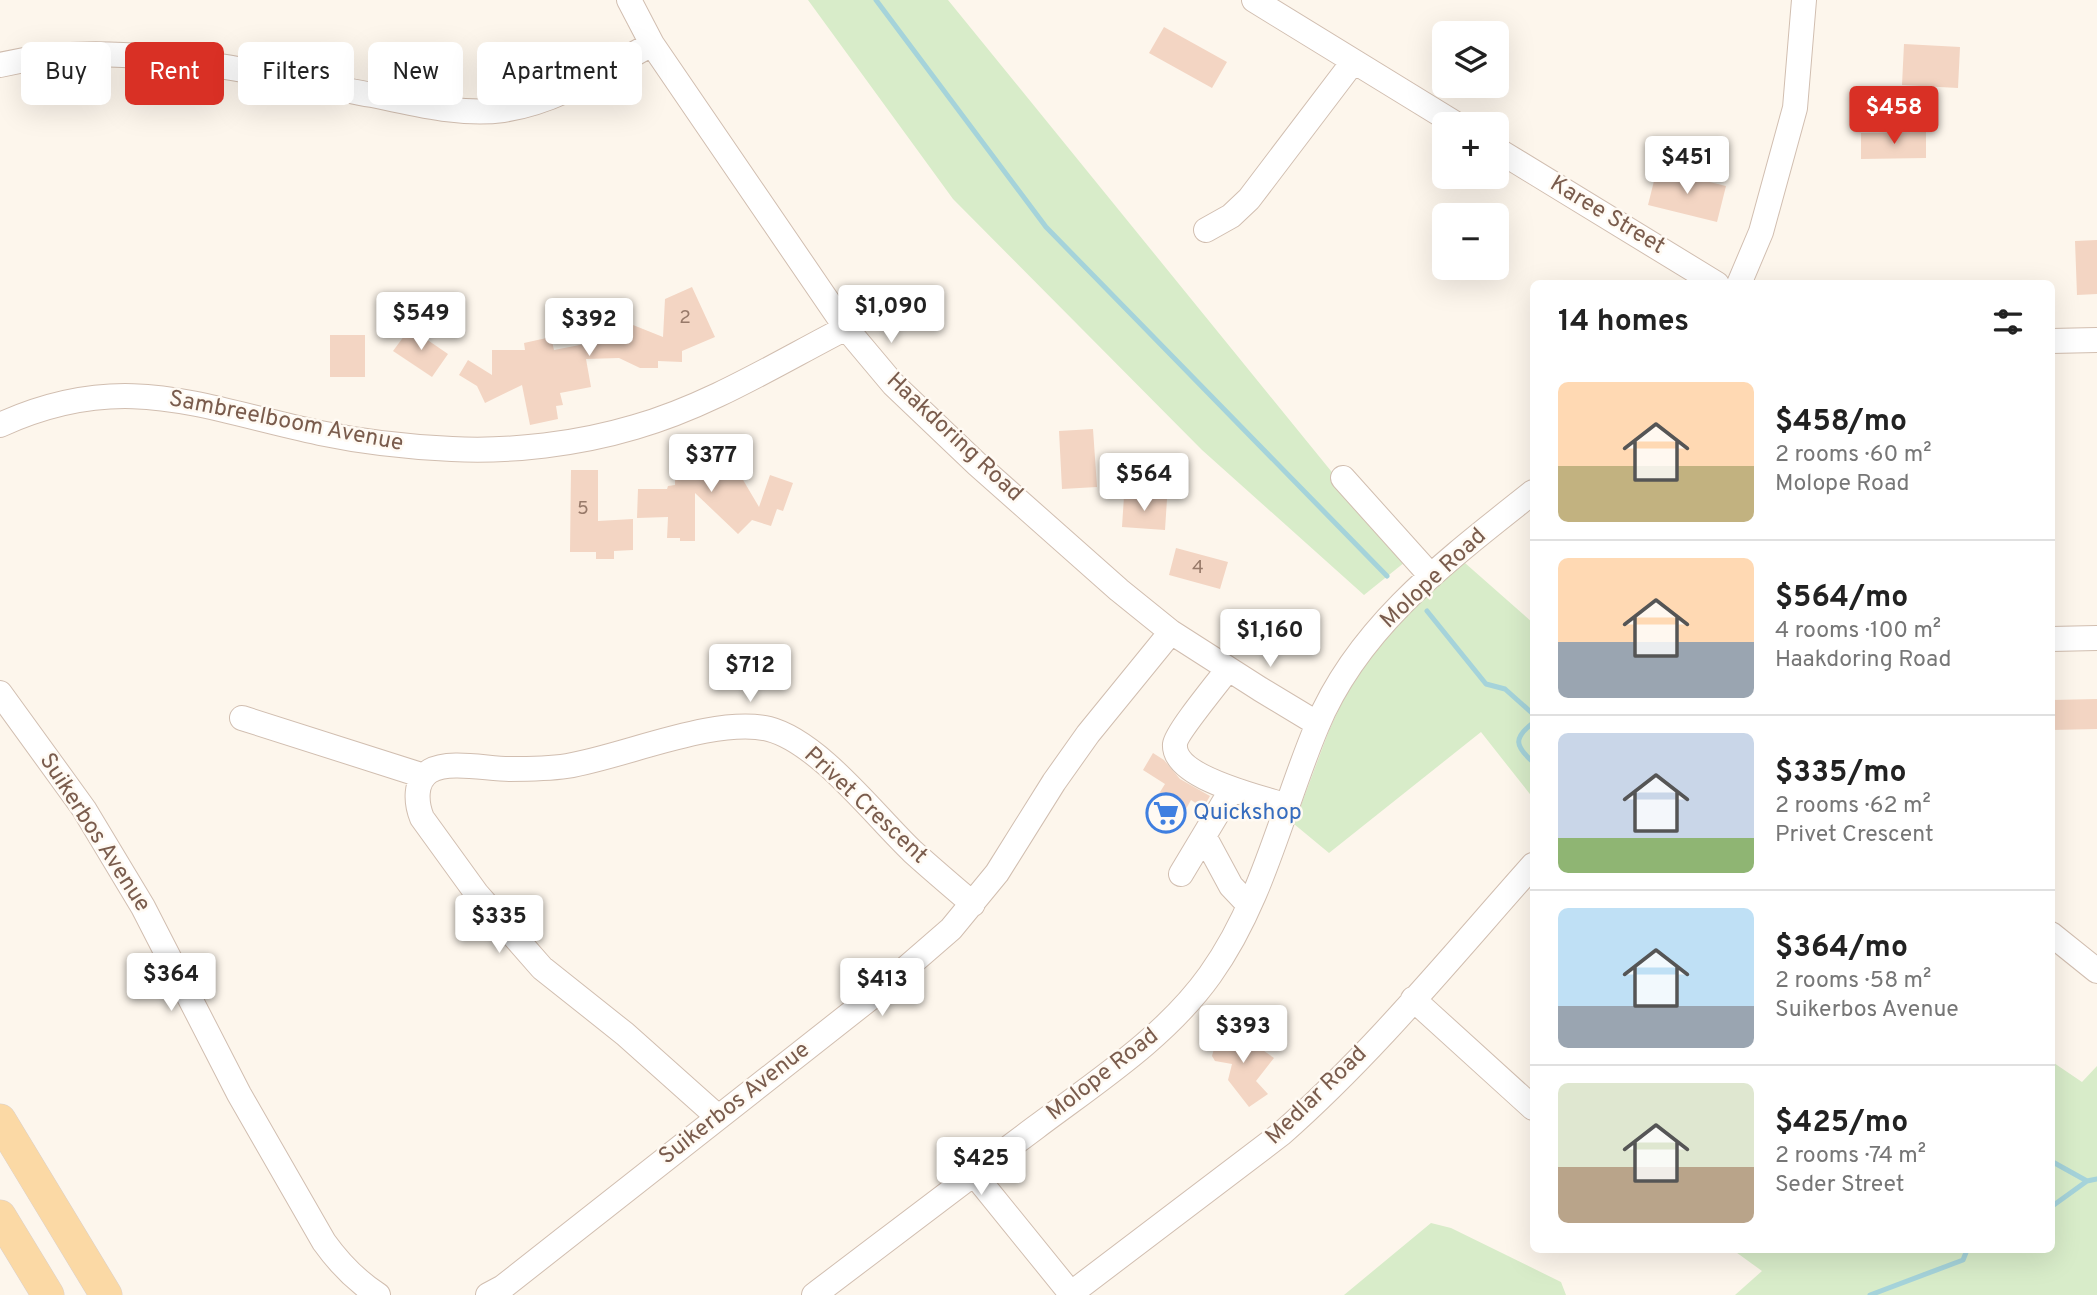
<!DOCTYPE html>
<html lang="en">
<head>
<meta charset="utf-8">
<style>
  body { margin:0; font-family:Overpass,sans-serif; background:#f2f2f2; color:#222; height:100vh; display:flex; flex-direction:column; font-size:26px; white-space:nowrap }
  * { box-sizing:border-box; margin:0 }
  p { font-size:23px; color:#767676 }
  .icon { flex:none; width:38px; height:38px; fill:none; stroke:currentColor; stroke-width:2; stroke-linecap:round; stroke-linejoin:round }
  .map { position:relative; flex:1; overflow:hidden }
  .drawer { position:absolute; left:1530px; top:280px; width:525px; height:973px; display:flex; flex-direction:column; background:#fff; border-radius:10px; box-shadow:0 7px 28px #0002 }
  .drawer>* { flex:none }
  .top-card { position:absolute; left:21px; top:42px; width:665px; height:63px; display:flex; gap:14px }
  .buttons { position:absolute; left:1432px; top:21px; display:grid; gap:14px }
  .buttons a { display:grid; place-items:center; width:77px; height:77px; border-radius:10px; background:#fff; box-shadow:0 7px 28px #0002; font-size:35px }
  .price { position:absolute; translate:-50% -60px; padding:0 16px; border-radius:7px; background:#fff; color:#222; font-size:23px; line-height:46px; filter:drop-shadow(0 2px 4px #0008) }
  .price::after { content:''; position:absolute; left:50%; top:42px; width:21px; height:16px; margin-left:-10px; background:inherit; clip-path:polygon(0 0,100% 0,50% 100%) }
  .price.selected { background:#d93025; color:#fff }
  ul { padding:0; list-style:none }
  li { display:flex; align-items:center; gap:21px; height:175px; padding:0 28px }
  li+li { border-top:2px solid #e0e0e0 }
  li span { display:grid; place-items:center; flex:none; width:196px; height:140px; border-radius:10px; color:#555 }
  li>.icon { margin-inline-start:auto }
  span .icon { width:84px; height:84px; fill:#fffc; stroke-width:1 }
  li b { font-size:30px }
  h2 { display:flex; justify-content:space-between; align-items:center; height:84px; padding:0 28px; font-size:30px }
  .chip { padding:0 24px; border-radius:10px; background:#fff; box-shadow:0 7px 28px #0002; font-size:24px; line-height:63px }
  .chip.selected { background:#d93025; color:#fff }
  .map>svg:first-child { display:block }
</style>
</head>
<body>
<div class="map">
<svg width="2097" height="1295" viewBox="0 0 2097 1295">
  <rect width="100%" height="100%" fill="#fdf6ec"/>
  <!-- green -->
  <path fill="#d8ecc9" d="M 808,0 L 948,0 L 1405,562 L 1364,595 L 1202,450 L 953,199 Z
    M 1465,563 L 1533,623 L 1533,798 L 1481,732 L 1329,853 L 1294,824 L 1328,733 L 1342,702 L 1370,655 L 1421,596 Z
    M 2051,1061 L 2082,1082 L 2097,1066 L 2097,1295 L 1735,1295 L 1762,1271 L 1733,1250 L 2051,1250 Z
    M 1431,1223 L 1451,1228 L 1561,1282 L 1566,1295 L 1344,1295 Z"/>
  <g fill="none" stroke-linecap="round" stroke-linejoin="round">
    <!-- stream -->
    <path stroke="#a5d3da" stroke-width="5" d="M 876,0 L 1046,227 L 1387,576
      M 1427,611 L 1486,684 L 1505,689 L 1533,714
      M 1533,723 C 1513,738 1515,746 1533,762
      M 2051,1161 L 2087,1181
      M 2051,1207 L 2087,1181 L 2097,1179
      M 1870,1295 L 1963,1260 L 1967,1250"/>
  </g>
  <!-- building -->
  <path fill="#f3d5c3" d="M 1164,27 L 1227,62 L 1212,88 L 1149,53 Z
    M 1904,44 L 1960,47 L 1958,88 L 1902,85 Z
    M 1926,132 L 1926,158 L 1861,159 L 1861,133 Z
    M 1657,169 L 1726,186 L 1717,222 L 1648,205 Z
    M 2097,240 L 2097,294 L 2077,295 L 2075,241 Z
    M 692,287 L 715,337 L 682,351 L 682,362 L 658,361 L 658,368 L 640,368 L 619,358 L 586,359 L 591,387 L 560,393 L 563,405 L 556,406 L 558,419 L 530,425 L 522,385 L 485,403 L 477,386 L 459,375 L 468,360 L 492,375 L 492,350 L 525,350 L 524,343 L 551,337 L 554,350 L 600,341 L 600,324 L 628,323 L 663,337 L 665,299 Z
    M 410,328 L 448,354 L 432,377 L 393,351 Z
    M 330,335 L 365,335 L 365,377 L 330,377 Z
    M 1093,429 L 1097,487 L 1062,489 L 1059,431 Z
    M 700,441 L 726,441 L 726,451 L 759,507 L 770,475 L 793,483 L 783,511 L 777,509 L 771,526 L 752,520 L 738,534 L 695,493 L 695,541 L 680,541 L 680,538 L 667,538 L 668,517 L 637,518 L 638,489 L 667,489 L 668,486 L 675,485 L 675,460 L 700,459 Z
    M 571,470 L 598,470 L 598,521 L 633,519 L 633,550 L 614,551 L 614,559 L 596,559 L 596,552 L 570,552 Z
    M 1124,496 L 1167,499 L 1165,530 L 1122,527 Z
    M 1176,548 L 1228,562 L 1220,589 L 1169,575 Z
    M 2097,699 L 2097,729 L 2052,730 L 2051,700 Z
    M 1153,753 L 1164,760 L 1180,779 L 1210,796 L 1203,808 L 1191,800 L 1182,816 L 1155,800 L 1165,784 L 1143,770 Z
    M 1225,1030 L 1259,1044 L 1257,1046 L 1274,1058 L 1256,1081 L 1268,1094 L 1249,1107 L 1228,1080 L 1232,1064 L 1215,1061 L 1212,1056 L 1215,1045 L 1218,1045 Z"/>
  <g fill="none" stroke-linecap="round" stroke-linejoin="round">
    <!-- minor casing -->
    <g stroke="#d1beb0" stroke-width="26">
      <path id="minor" d="M 629,0 L 652,44 L 846,328 L 893,384 L 978,465 L 1119,590 L 1171,632 L 1260,689 L 1318,724
        M 1254,0 L 1456,124
        M 0,65 C 118,35 254,74 372,95 C 413,103 460,116 503,110 C 558,102 604,70 652,44
        M 1496,149 L 1717,284
        M 1206,230 L 1231,216 L 1249,199 L 1353,62
        M 1739,284 L 1761,232 L 1795,108 L 1804,0
        M 2051,341 L 2097,340
        M 0,425 C 123,369 198,407 320,433 C 363,442 408,447 452,449 C 512,452 578,444 635,427 C 709,406 778,363 846,328
        M 1343,478 L 1431,576
        M 2051,639 L 2097,638
        M 1228,669 C 1219,681 1176,733 1175,744 C 1172,778 1263,798 1288,806
        M 0,693 L 84,809 L 143,907 L 239,1094 L 324,1242 C 339,1263 355,1280 378,1295
        M 242,718 L 424,776
        M 1204,836 L 1231,886 L 1249,905
        M 1181,874 L 1232,789
        M 2051,934 L 2097,971
        M 1413,999 L 1533,1108
        M 718,1117 L 625,1034 L 542,968 L 477,894 L 422,818 C 416,803 414,781 430,771 C 449,760 487,769 509,769 C 528,769 547,769 567,766 C 623,757 715,716 769,729 C 819,742 875,816 913,852 C 933,870 953,887 973,904
        M 974,1174 L 1072,1295
        M 488,1295 L 503,1287 L 883,988 L 951,929 L 997,873 L 1054,782 L 1088,734 L 1171,632
        M 814,1295 C 888,1239 961,1183 1035,1128 C 1096,1082 1165,1038 1210,975 C 1263,901 1282,809 1317,726 C 1359,625 1450,558 1533,492
        M 1069,1295 L 1281,1134 C 1373,1053 1452,956 1533,865"/>
    </g>
    <!-- major casing -->
    <g stroke="#dad1cd" stroke-width="33">
      <path id="major" d="M 0,1120 L 106,1295
        M 0,1216 L 48,1295"/>
    </g>
    <!-- minor -->
    <use href="#minor" stroke="#fff" stroke-width="24"/>
    <!-- major -->
    <use href="#major" stroke="#fbd9a5" stroke-width="32"/>
  </g>
  <!-- icons -->
  <defs>
    <g id="supermarket-ring" transform="scale(2.0125)"><circle r="9.5" fill="#fffaf3" stroke="#3f7fe0" stroke-width="1.5"/><path d="M-6-5.5h2.5l.6 2H6L4.5 2H-2.5L-4.4-4H-6ZM-1.5 3.2a1.3 1.3 0 1 0 .1 0ZM3 3.2a1.3 1.3 0 1 0 .1 0Z" fill="#3f7fe0"/></g>
  </defs>
  <g fill-rule="evenodd">
    <use href="#supermarket-ring" x="1166" y="813"/>
  </g>
  <g text-anchor="middle" dominant-baseline="central" stroke-width="5" stroke-linejoin="round" paint-order="stroke">
    <!-- number labels -->
    <g font-size="19" fill="#987a6a">
      <text x="685" y="318">2</text>
      <text x="583" y="509">5</text>
      <text x="1198" y="568">4</text>
    </g>
    <!-- street labels -->
    <g font-size="23" fill="#7a5c4d" stroke="#fffaf3">
      <text transform="translate(1607 216) rotate(31)">Karee Street</text>
      <text transform="translate(286 422) rotate(11)">Sambreelboom Avenue</text>
      <text transform="translate(954 438) rotate(43)">Haakdoring Road</text>
      <text transform="translate(1434 579) rotate(-43)">Molope Road</text>
      <text transform="translate(865 806) rotate(43)">Privet Crescent</text>
      <text transform="translate(94 833) rotate(57)">Suikerbos Avenue</text>
      <text transform="translate(1103 1075) rotate(-38)">Molope Road</text>
      <text transform="translate(1317 1096) rotate(-44)">Medlar Road</text>
      <text transform="translate(735 1104) rotate(-38)">Suikerbos Avenue</text>
    </g>
    <!-- shop labels -->
    <g font-size="23" fill="#366cbe" stroke="#fffaf3" text-anchor="start">
      <text x="1193" y="813">Quickshop</text>
    </g>
  </g>
</svg>
<div class="buttons">
<a><svg class="icon" aria-label="layers" viewBox="0 0 24 24"><path d="M12 4l9 5-9 5-9-5zM3 14l9 5 9-5"/></svg></a>
<a>+</a>
<a>−</a>
</div>
<b class="price selected" style="left:1894px;top:146px">$458</b>
<b class="price" style="left:1687px;top:196px">$451</b>
<b class="price" style="left:891px;top:345px">$1,090</b>
<b class="price" style="left:421px;top:352px">$549</b>
<b class="price" style="left:589px;top:358px">$392</b>
<b class="price" style="left:711px;top:494px">$377</b>
<b class="price" style="left:1144px;top:513px">$564</b>
<b class="price" style="left:1270px;top:669px">$1,160</b>
<b class="price" style="left:750px;top:704px">$712</b>
<b class="price" style="left:499px;top:955px">$335</b>
<b class="price" style="left:171px;top:1013px">$364</b>
<b class="price" style="left:882px;top:1018px">$413</b>
<b class="price" style="left:1243px;top:1065px">$393</b>
<b class="price" style="left:981px;top:1197px">$425</b>
<div class="top-card">
<a class="chip">Buy</a>
<a class="chip selected">Rent</a>
<a class="chip">Filters</a>
<a class="chip">New</a>
<a class="chip">Apartment</a>
</div>
<section class="drawer">
<h2>14 homes<svg class="icon" aria-label="filters" viewBox="0 0 24 24"><path d="M4 7h16M4 17h16"/><circle cx="9" cy="7" r="2"/><circle cx="15" cy="17" r="2"/></svg></h2>
<ul>
<li><span style="background:linear-gradient(#ffd9b3 60%,#c2b280 0)"><svg class="icon" aria-label="home" viewBox="0 0 24 24"><path d="M3 11l9-7 9 7M6 9v11h12V9"/></svg></span><div><b>$458/mo</b><p>2 rooms · 60 m²</p><p>Molope Road</p></div></li>
<li><span style="background:linear-gradient(#ffd9b3 60%,#9aa5b1 0)"><svg class="icon" aria-label="home" viewBox="0 0 24 24"><path d="M3 11l9-7 9 7M6 9v11h12V9"/></svg></span><div><b>$564/mo</b><p>4 rooms · 100 m²</p><p>Haakdoring Road</p></div></li>
<li><span style="background:linear-gradient(#c9d6e8 75%,#8fb573 0)"><svg class="icon" aria-label="home" viewBox="0 0 24 24"><path d="M3 11l9-7 9 7M6 9v11h12V9"/></svg></span><div><b>$335/mo</b><p>2 rooms · 62 m²</p><p>Privet Crescent</p></div></li>
<li><span style="background:linear-gradient(#bfe0f5 70%,#9aa5b1 0)"><svg class="icon" aria-label="home" viewBox="0 0 24 24"><path d="M3 11l9-7 9 7M6 9v11h12V9"/></svg></span><div><b>$364/mo</b><p>2 rooms · 58 m²</p><p>Suikerbos Avenue</p></div></li>
<li><span style="background:linear-gradient(#dfe7d0 60%,#b9a48a 0)"><svg class="icon" aria-label="home" viewBox="0 0 24 24"><path d="M3 11l9-7 9 7M6 9v11h12V9"/></svg></span><div><b>$425/mo</b><p>2 rooms · 74 m²</p><p>Seder Street</p></div></li>
</ul>
</section>
</div>
</body>
</html>
